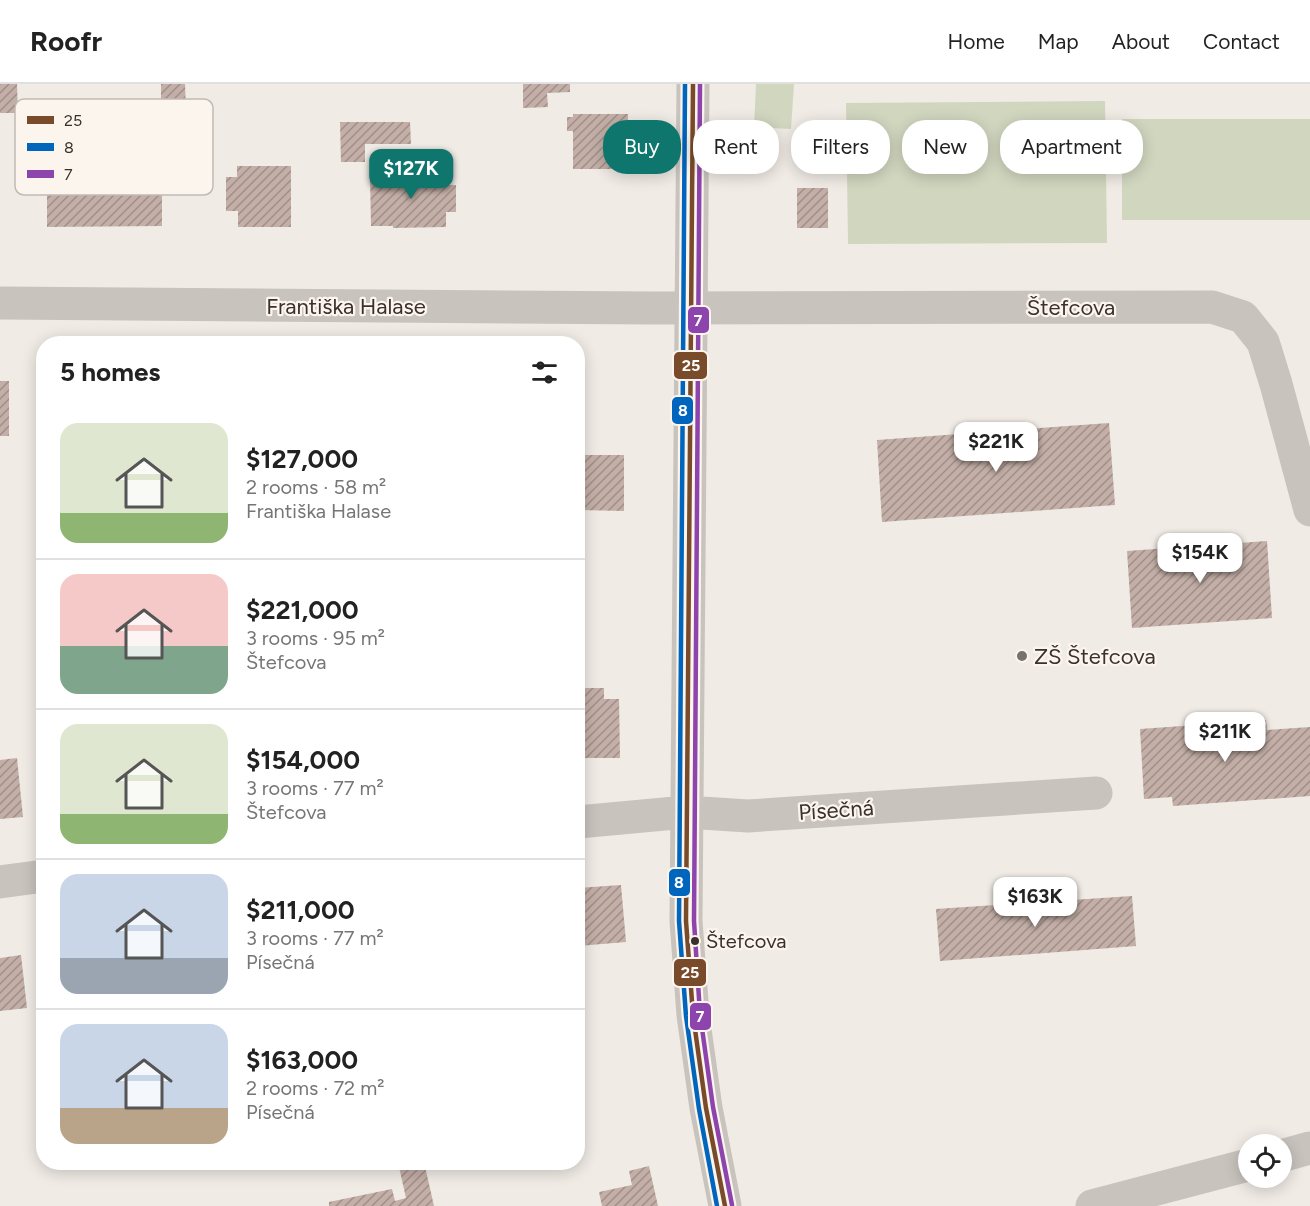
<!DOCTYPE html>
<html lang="en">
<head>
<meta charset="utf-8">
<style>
  body { margin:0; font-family:Figtree,sans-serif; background:#f2f2f2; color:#222; height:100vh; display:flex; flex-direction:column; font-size:22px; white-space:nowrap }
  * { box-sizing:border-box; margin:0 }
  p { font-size:20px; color:#767676 }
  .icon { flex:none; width:33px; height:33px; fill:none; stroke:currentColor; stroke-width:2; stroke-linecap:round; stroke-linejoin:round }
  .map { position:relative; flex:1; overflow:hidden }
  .details { position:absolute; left:36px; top:252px; width:549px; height:834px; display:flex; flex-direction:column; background:#fff; border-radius:24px; box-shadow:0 3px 15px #0003 }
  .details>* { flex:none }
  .guide { position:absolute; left:603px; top:36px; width:570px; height:54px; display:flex; gap:12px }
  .controls { position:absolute; left:1238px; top:1050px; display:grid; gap:12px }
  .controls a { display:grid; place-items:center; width:54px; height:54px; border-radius:50%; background:#fff; box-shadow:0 3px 15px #0003; font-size:30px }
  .price { position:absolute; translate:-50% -51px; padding:0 14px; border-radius:12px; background:#fff; color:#222; font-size:20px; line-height:39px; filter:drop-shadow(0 2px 3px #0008) }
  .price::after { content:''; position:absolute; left:50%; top:36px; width:18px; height:14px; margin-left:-9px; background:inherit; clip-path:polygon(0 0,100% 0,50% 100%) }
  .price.selected { background:#0f766e; color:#fff }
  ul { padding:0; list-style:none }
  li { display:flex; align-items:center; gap:18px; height:150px; padding:0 24px }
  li+li { border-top:2px solid #e0e0e0 }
  li span { display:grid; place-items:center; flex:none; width:168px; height:120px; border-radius:18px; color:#555 }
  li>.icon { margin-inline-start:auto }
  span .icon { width:72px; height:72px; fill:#fffc; stroke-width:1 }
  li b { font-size:26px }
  h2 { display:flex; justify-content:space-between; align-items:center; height:72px; padding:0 24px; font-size:26px }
  .chip { padding:0 21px; border-radius:24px; background:#fff; box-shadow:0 3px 15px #0003; font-size:21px; line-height:54px }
  .chip.selected { background:#0f766e; color:#fff }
  header { display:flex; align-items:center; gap:36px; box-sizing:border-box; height:84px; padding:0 30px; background:#fff; border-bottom:2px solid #e0e0e0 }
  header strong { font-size:28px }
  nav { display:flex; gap:33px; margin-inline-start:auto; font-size:21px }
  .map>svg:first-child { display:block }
</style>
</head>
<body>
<header>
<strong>Roofr</strong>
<nav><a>Home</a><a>Map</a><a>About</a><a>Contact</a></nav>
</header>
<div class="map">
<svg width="1310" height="1122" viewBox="0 0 1310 1122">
  <defs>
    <pattern id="building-hatch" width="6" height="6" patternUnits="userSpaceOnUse" patternTransform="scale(1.5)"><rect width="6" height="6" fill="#c3afa7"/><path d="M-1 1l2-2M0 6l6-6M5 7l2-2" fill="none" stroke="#a08f88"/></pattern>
  </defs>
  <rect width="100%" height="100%" fill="#f0ebe5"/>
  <!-- green -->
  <path fill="#d1d6bf" d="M 756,0 L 794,0 L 791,45 L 754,43 Z
    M 1105,17 L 1107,159 L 848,160 L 846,19 Z
    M 1122,35 L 1310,35 L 1310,136 L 1122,136 Z"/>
  <!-- building -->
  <path fill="url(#building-hatch)" d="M 0,0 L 17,0 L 18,29 L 0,29 Z
    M 161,0 L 185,0 L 186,25 L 161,26 Z
    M 523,0 L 570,0 L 570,8 L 547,9 L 548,23 L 523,24 Z
    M 573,30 L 628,30 L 627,85 L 573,85 L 573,47 L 567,47 L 567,33 L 573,33 Z
    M 340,38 L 410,38 L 411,60 L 365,60 L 365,78 L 341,78 Z
    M 162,80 L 162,142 L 47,143 L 47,94 L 86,94 L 86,82 Z
    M 237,82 L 291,82 L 291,143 L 238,143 L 238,127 L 226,127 L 226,93 L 237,93 Z
    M 416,84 L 432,84 L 432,91 L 446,91 L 446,101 L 456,101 L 456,128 L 446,128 L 446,143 L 393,144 L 393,142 L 371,142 L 370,91 L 416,91 Z
    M 797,104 L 828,104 L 828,144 L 797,144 Z
    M 0,297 L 9,297 L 9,352 L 0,352 Z
    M 1109,339 L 1115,421 L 882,438 L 877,356 Z
    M 578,371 L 624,371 L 624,427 L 578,426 Z
    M 1267,457 L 1272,534 L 1132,544 L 1127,467 Z
    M 578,604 L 604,604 L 604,615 L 619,615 L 620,674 L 578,674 Z
    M 1266,636 L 1267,646 L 1310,643 L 1310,712 L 1173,722 L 1172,713 L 1144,715 L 1140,645 Z
    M 17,674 L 23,733 L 0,735 L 0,676 Z
    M 621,801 L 626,858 L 578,862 L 578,804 Z
    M 1132,812 L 1136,862 L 940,877 L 936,825 Z
    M 21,871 L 27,924 L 0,927 L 0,874 Z
    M 418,1078 L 424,1078 L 434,1122 L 329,1122 L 329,1118 L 392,1105 L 395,1117 L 406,1114 L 399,1083 Z
    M 649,1082 L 658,1122 L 602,1122 L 599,1108 L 632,1101 L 629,1087 Z"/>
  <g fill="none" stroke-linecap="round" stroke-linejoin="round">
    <!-- minor -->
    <path stroke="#c9c3be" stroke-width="33" d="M 693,0 L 686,837 L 693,931 L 706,1024 L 725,1122
      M 0,219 L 654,224 L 1212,223 L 1243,233 L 1263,258 L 1276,300 L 1310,426
      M 578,738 L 686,728 L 748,732 L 1096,709
      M 0,798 L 44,792
      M 1281,1072 L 1310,1064
      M 1092,1122 L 1248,1081"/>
    <!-- bus-1 casing -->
    <g stroke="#fbf5ee" stroke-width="9">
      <path id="bus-1" d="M 693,0 L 686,837 L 693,931 L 706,1024 L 725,1122"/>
    </g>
    <!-- bus-2 casing -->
    <g stroke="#fbf5ee" stroke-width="9">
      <path id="bus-2" d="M 685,0 L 679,837 L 686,932 L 699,1025 L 717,1122"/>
    </g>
    <!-- bus-3 casing -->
    <g stroke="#fbf5ee" stroke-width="9">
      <path id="bus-3" d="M 700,0 L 694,837 L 700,930 L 713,1023 L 732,1121"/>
    </g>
    <!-- bus-1 -->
    <use href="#bus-1" stroke="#7a4b2a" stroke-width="4.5"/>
    <!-- bus-2 -->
    <use href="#bus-2" stroke="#0065bd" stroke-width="4.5"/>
    <!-- bus-3 -->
    <use href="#bus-3" stroke="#8e44ad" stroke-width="4.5"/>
  </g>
  <!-- markers -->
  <circle fill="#7a716c" stroke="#fbf5ee" stroke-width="2" cx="1022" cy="572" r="6"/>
  <circle fill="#3b302b" stroke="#fbf5ee" stroke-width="2" cx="695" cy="857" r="5"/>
  <g text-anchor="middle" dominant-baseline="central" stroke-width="4.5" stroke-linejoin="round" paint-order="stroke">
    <!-- bus labels -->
    <g font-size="20" fill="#3b302b" stroke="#fbf5ee" text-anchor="start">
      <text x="706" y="857">Štefcova</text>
    </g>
    <!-- street labels -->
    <g font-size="22" fill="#3b302b" stroke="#fbf5ee">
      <text x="346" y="222">Františka Halase</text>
      <text x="1071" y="223">Štefcova</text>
      <text transform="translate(836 726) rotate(-4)">Písečná</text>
    </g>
    <!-- poi labels -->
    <g font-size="22" fill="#3b302b" stroke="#fbf5ee" text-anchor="start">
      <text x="1034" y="572">ZŠ Štefcova</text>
    </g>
  </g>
  <!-- legend -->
  <rect x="15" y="15" width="198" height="96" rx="9" fill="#fbf5ee" stroke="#c1bab4" stroke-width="1.5"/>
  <rect x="27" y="32" width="27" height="8" fill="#7a4b2a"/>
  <rect x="27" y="59" width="27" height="8" fill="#0065bd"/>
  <rect x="27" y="86" width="27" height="8" fill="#8e44ad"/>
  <g font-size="16" fill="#3b302b">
    <text x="64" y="42">25</text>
    <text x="64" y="69">8</text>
    <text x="64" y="96">7</text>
  </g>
  <g stroke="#fbf5ee" stroke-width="2">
    <rect x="687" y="222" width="23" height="28" rx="6" fill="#8e44ad"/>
    <rect x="673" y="267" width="35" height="29" rx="6" fill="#7a4b2a"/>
    <rect x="671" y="312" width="23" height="29" rx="6" fill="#0065bd"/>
    <rect x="668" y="784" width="23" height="29" rx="6" fill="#0065bd"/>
    <rect x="673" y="874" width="34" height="29" rx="6" fill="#7a4b2a"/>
    <rect x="689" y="918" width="23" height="29" rx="6" fill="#8e44ad"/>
  </g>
  <g font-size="16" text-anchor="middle" font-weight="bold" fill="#fff">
    <text x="698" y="242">7</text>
    <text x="691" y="287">25</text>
    <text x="683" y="332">8</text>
    <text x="679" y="804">8</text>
    <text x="690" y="894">25</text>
    <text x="700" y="938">7</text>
  </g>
</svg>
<div class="controls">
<a><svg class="icon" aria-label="locate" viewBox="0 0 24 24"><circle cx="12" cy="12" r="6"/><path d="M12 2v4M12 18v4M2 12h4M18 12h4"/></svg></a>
</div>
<b class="price selected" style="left:411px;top:116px">$127K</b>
<b class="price" style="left:996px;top:389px">$221K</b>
<b class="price" style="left:1200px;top:500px">$154K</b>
<b class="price" style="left:1225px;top:679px">$211K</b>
<b class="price" style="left:1035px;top:844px">$163K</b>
<div class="guide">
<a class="chip selected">Buy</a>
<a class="chip">Rent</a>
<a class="chip">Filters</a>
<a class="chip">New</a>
<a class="chip">Apartment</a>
</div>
<section class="details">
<h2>5 homes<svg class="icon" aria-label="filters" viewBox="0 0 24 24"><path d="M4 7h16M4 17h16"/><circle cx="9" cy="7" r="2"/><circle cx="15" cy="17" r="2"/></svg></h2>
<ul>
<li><span style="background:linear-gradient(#dfe7d0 75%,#8fb573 0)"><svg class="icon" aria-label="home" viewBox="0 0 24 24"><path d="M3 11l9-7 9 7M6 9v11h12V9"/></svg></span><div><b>$127,000</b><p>2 rooms · 58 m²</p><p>Františka Halase</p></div></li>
<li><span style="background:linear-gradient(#f6c9c9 60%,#7fa58c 0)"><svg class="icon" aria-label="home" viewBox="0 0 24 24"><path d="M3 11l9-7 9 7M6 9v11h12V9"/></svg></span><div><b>$221,000</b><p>3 rooms · 95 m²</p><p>Štefcova</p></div></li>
<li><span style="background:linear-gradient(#dfe7d0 75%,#8fb573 0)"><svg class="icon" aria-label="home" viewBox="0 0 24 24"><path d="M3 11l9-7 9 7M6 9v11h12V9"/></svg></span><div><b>$154,000</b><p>3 rooms · 77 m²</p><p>Štefcova</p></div></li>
<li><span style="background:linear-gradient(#c9d6e8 70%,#9aa5b1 0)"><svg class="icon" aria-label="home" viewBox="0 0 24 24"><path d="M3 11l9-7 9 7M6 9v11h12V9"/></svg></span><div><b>$211,000</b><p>3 rooms · 77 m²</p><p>Písečná</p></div></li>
<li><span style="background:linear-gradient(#c9d6e8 70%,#b9a48a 0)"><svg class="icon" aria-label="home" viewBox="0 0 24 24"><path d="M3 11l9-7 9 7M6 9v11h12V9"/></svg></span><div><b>$163,000</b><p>2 rooms · 72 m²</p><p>Písečná</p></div></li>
</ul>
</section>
</div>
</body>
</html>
